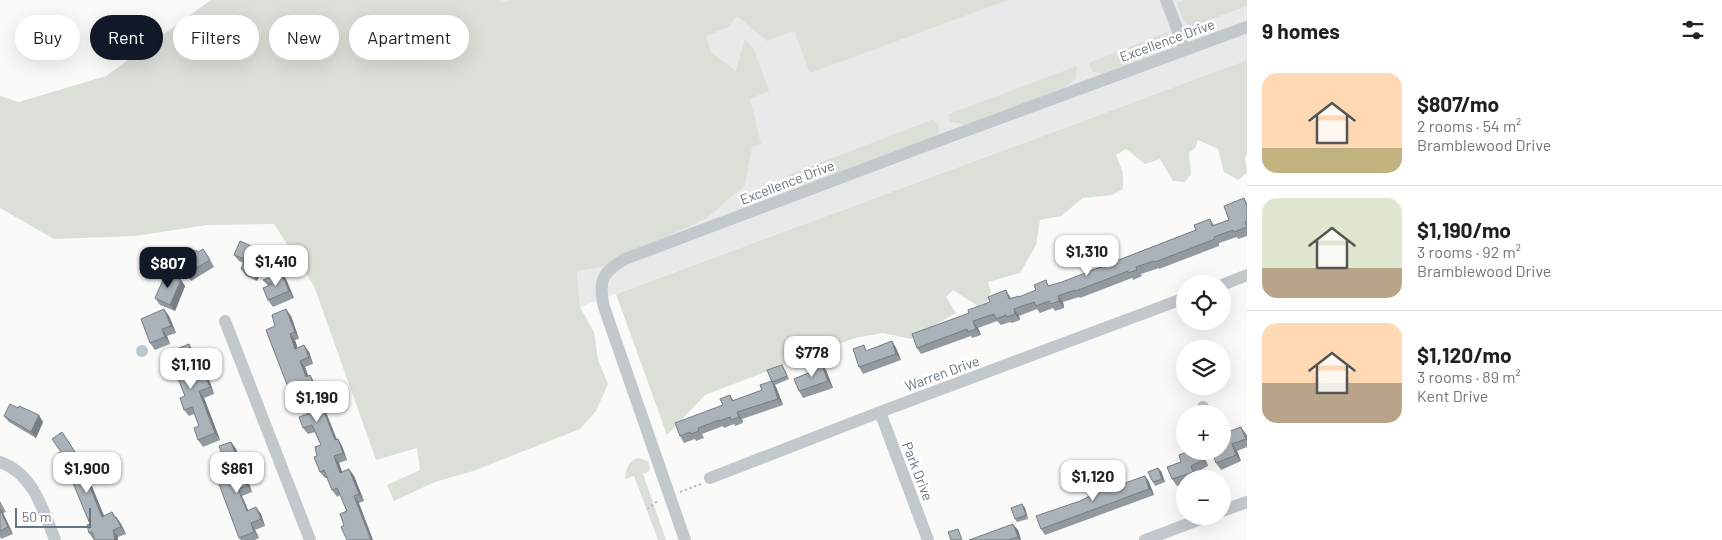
<!DOCTYPE html>
<html lang="en">
<head>
<meta charset="utf-8">
<style>
  body { margin:0; font-family:Barlow,sans-serif; background:#f6f6f6; color:#202124; height:100vh; display:flex; flex-direction:column; font-size:19px; white-space:nowrap }
  * { box-sizing:border-box; margin:0 }
  p { font-size:16px; color:#757577 }
  .icon { flex:none; width:28px; height:28px; fill:none; stroke:currentColor; stroke-width:2; stroke-linecap:round; stroke-linejoin:round }
  .map { position:relative; flex:1; overflow:hidden }
  .drawer { display:flex; flex-direction:column; background:#fff; width:475px }
  .drawer>* { flex:none }
  .hud { position:absolute; left:15px; top:15px; width:475px; height:45px; display:flex; gap:10px }
  .controls { position:absolute; left:1176px; top:275px; display:grid; gap:10px }
  .controls a { display:grid; place-items:center; width:55px; height:55px; border-radius:50%; background:#fff; box-shadow:0 5px 20px #0002; font-size:25px }
  .scale { position:absolute; left:15px; bottom:12px; width:76px; box-sizing:border-box; padding-left:5px; border:2px solid #657683; border-top:0; font-size:14px; line-height:18px; white-space:nowrap; color:#657683; -webkit-text-stroke:4px #fff; paint-order:stroke }
  .price { position:absolute; translate:-50% -42px; padding:0 11px; border-radius:10px; background:#fff; color:#222; font-size:16px; line-height:32px; filter:drop-shadow(0 1px 2px #0008) }
  .price::after { content:''; position:absolute; left:50%; top:30px; width:15px; height:11px; margin-left:-8px; background:inherit; clip-path:polygon(0 0,100% 0,50% 100%) }
  .price.on { background:#111827; color:#fff }
  ul { padding:0; list-style:none }
  li { display:flex; align-items:center; gap:15px; height:125px; padding:0 15px }
  li+li { border-top:1px solid #e0e0e0 }
  li span { display:grid; place-items:center; flex:none; width:140px; height:100px; border-radius:15px; color:#555 }
  li>.icon { margin-inline-start:auto }
  span .icon { width:60px; height:60px; fill:#fffc; stroke-width:1 }
  li b { font-size:21px }
  h2 { display:flex; justify-content:space-between; align-items:center; height:60px; padding:0 15px; font-size:21px }
  .pill { padding:0 18px; border-radius:22px; background:#fff; box-shadow:0 5px 20px #0002; font-size:18px; line-height:45px }
  .pill.on { background:#111827; color:#fff }
  main { display:flex; flex:1; min-height:0 }
  .map>svg:first-child { display:block }
</style>
</head>
<body>
<main>
<div class="map">
<svg width="1247" height="540" viewBox="0 0 1247 540">
  <rect width="100%" height="100%" fill="#fafaf8"/>
  <!-- built -->
  <path fill="#e8e9e9" d="M 484,0 L 1247,0 L 1247,60 L 580,307 L 577,271 Z"/>
  <!-- green -->
  <path fill="#dadfd7" d="M 211,0 L 498,0 L 503,3 L 511,0 L 1008,0 L 810,73 L 794,31 L 767,41 L 737,16 L 728,27 L 706,36 L 711,52 L 736,71 L 745,39 L 754,49 L 769,91 L 750,99 L 761,144 L 752,147 L 745,185 L 707,218 L 600,267 L 577,271 L 580,307 L 594,332 L 598,360 L 608,384 L 596,411 L 580,429 L 473,471 L 435,482 L 394,501 L 387,485 L 420,470 L 417,448 L 376,460 L 314,286 L 274,224 L 207,225 L 135,236 L 54,239 L 0,208 L 0,96 L 19,102 L 106,76 Z
    M 1184,0 L 1247,0 L 1247,6 L 1190,27 L 1184,22 L 1177,3 Z
    M 1167,32 L 1169,35 L 1163,50 L 1102,74 L 1092,71 L 1089,63 Z
    M 1247,60 L 1247,155 L 1245,156 L 1247,173 L 1238,180 L 1224,172 L 1218,149 L 1198,140 L 1195,148 L 1189,153 L 1191,174 L 1185,182 L 1173,181 L 1160,159 L 1145,164 L 1126,149 L 1116,155 L 1123,173 L 1123,189 L 1112,195 L 1083,198 L 1061,216 L 1040,220 L 1036,245 L 1020,273 L 988,282 L 991,291 L 988,301 L 978,306 L 953,290 L 946,297 L 956,313 L 911,339 L 883,333 L 855,338 L 705,395 L 667,435 L 616,294 Z
    M 1077,66 L 1076,78 L 1064,88 L 965,125 L 950,121 L 949,114 Z
    M 932,120 L 937,123 C 940,128 940,131 936,136 L 801,186 L 790,179 L 788,175 Z
    M 638,458 L 648,461 L 650,467 L 649,471 L 643,474 L 666,540 L 658,540 L 634,476 L 625,479 C 626,469 628,461 638,458 Z"/>
  <!-- water -->
  <path fill="#bbc7cb" d="M136 351a6 6 0 1 1 12 0a6 6 0 1 1-12 0Z
    M1197 407a6 6 0 1 1 12 0a6 6 0 1 1-12 0Z"/>
  <g fill="none" stroke-linecap="round" stroke-linejoin="round">
    <!-- path -->
    <path stroke="#bbbfc2" stroke-width="2" stroke-dasharray="2.5 2.5" stroke-linecap="butt" d="M 680,492 L 701,484
      M 647,509 L 659,500"/>
    <!-- minor -->
    <path stroke="#c3c8cc" stroke-width="12" d="M 1166,0 L 1185,49
      M 1222,285 L 1247,275
      M 225,321 L 310,540
      M 880,412 L 928,540
      M 0,462 C 34,474 43,510 55,540
      M 710,478 L 880,412 L 1185,298
      M 1222,511 L 1247,502
      M 685,540 L 604,307 C 598,281 602,272 625,259 L 949,137 L 1247,27
      M 1145,540 L 1209,516"/>
  </g>
  <!-- wall -->
  <path fill="#929a9f" d="M 1244,198 L 1247,203 L 1247,236 L 1238,239 L 1237,237 L 1219,243 L 1219,246 L 1159,269 L 1159,268 L 1141,274 L 1142,276 L 1133,280 L 1132,278 L 1080,298 L 1079,297 L 1063,302 L 1064,308 L 1055,311 L 1053,308 L 1040,313 L 1037,309 L 1019,316 L 1020,320 L 1012,323 L 1010,322 L 1001,325 L 997,321 L 978,328 L 981,335 L 972,338 L 971,336 L 921,354 L 917,348 L 969,313 L 990,302 L 1006,290 L 1011,298 L 1019,297 L 1062,282 L 1196,230 L 1210,219 L 1214,225 L 1229,220 Z
    M 263,251 L 267,257 L 257,281 L 246,276 L 241,269 L 243,263 L 239,261 L 234,255 Z
    M 198,252 L 208,256 L 214,267 L 191,281 L 186,274 Z
    M 281,273 L 286,279 L 294,298 L 273,307 L 268,300 L 268,286 L 263,280 Z
    M 181,280 L 185,286 L 175,311 L 160,305 L 155,298 Z
    M 169,316 L 176,333 L 167,336 L 170,344 L 155,350 L 150,343 Z
    M 291,316 L 299,339 L 295,340 L 297,348 L 309,352 L 313,364 L 305,367 L 308,376 L 310,375 L 314,382 L 337,439 L 338,439 L 342,446 L 347,460 L 339,463 L 342,472 L 349,469 L 354,476 L 364,501 L 359,503 L 344,525 L 347,511 L 340,495 L 337,497 L 332,490 L 327,478 L 325,478 L 320,472 L 317,456 L 321,445 L 315,432 L 308,434 L 303,428 L 308,414 L 303,399 L 295,402 L 291,395 L 275,326 Z
    M 892,341 L 896,348 L 901,360 L 863,374 L 859,367 L 868,350 Z
    M 189,344 L 193,351 L 198,363 L 188,367 L 193,380 L 210,382 L 214,394 L 204,398 L 220,440 L 203,447 L 198,440 L 199,426 L 194,414 L 189,416 L 184,410 L 185,396 L 178,379 L 176,379 L 171,373 Z
    M 782,365 L 784,368 L 789,379 L 775,385 L 776,387 L 783,405 L 742,419 L 743,423 L 735,426 L 734,424 L 724,428 L 723,426 L 702,434 L 704,438 L 696,441 L 695,439 L 684,443 L 680,436 L 723,405 L 730,395 L 734,401 L 762,390 L 771,381 Z
    M 826,370 L 833,388 L 803,398 L 799,391 Z
    M 18,408 L 43,422 L 36,438 L 9,422 L 4,416 Z
    M 62,432 L 87,470 L 86,472 L 104,516 L 112,512 L 121,524 L 126,534 L 118,537 L 94,540 L 89,533 L 90,524 Z
    M 1246,434 L 1247,437 L 1247,447 L 1237,451 L 1241,461 L 1221,470 L 1216,463 L 1212,451 Z
    M 231,442 L 236,449 L 252,492 L 242,496 L 248,510 L 261,514 L 265,526 L 255,530 L 259,538 L 255,540 L 241,540 L 239,538 L 231,480 Z
    M 1203,454 L 1208,466 L 1195,473 L 1198,478 L 1185,479 L 1185,483 L 1177,486 L 1172,479 Z
    M 1161,471 L 1165,482 L 1155,486 L 1153,482 Z
    M 1145,476 L 1149,482 L 1154,495 L 1045,535 L 1041,529 L 1080,501 L 1101,492 Z
    M 0,501 L 6,512 L 3,513 L 13,534 L 1,539 L 0,536 Z
    M 1025,508 L 1028,519 L 1017,522 L 1015,519 Z
    M 1018,530 L 1021,540 L 969,540 Z"/>
  <!-- shaded-wall -->
  <path fill="#777d82" d="M 263,251 L 267,257 L 257,281 L 253,275 Z
    M 281,273 L 286,279 L 294,298 L 289,291 Z
    M 181,280 L 185,286 L 175,311 L 170,305 Z
    M 1058,296 L 1063,302 L 1064,308 L 1059,301 Z
    M 164,309 L 169,316 L 176,333 L 171,326 Z
    M 286,309 L 291,316 L 299,339 L 295,332 Z
    M 1014,309 L 1019,316 L 1020,320 L 1015,314 Z
    M 973,321 L 978,328 L 981,335 L 976,329 Z
    M 162,329 L 167,336 L 170,344 L 165,337 Z
    M 290,334 L 295,340 L 300,355 L 295,349 Z
    M 892,341 L 896,348 L 901,360 L 896,354 Z
    M 189,344 L 193,351 L 198,363 L 193,356 Z
    M 304,345 L 309,352 L 313,364 L 309,357 Z
    M 183,360 L 188,367 L 196,387 L 191,381 Z
    M 300,361 L 305,367 L 311,383 L 306,377 Z
    M 821,363 L 826,370 L 833,388 L 828,381 Z
    M 205,375 L 210,382 L 214,394 L 210,387 Z
    M 310,375 L 314,382 L 339,447 L 335,440 Z
    M 772,381 L 776,387 L 783,405 L 778,399 Z
    M 199,391 L 204,398 L 220,440 L 215,433 Z
    M 737,412 L 742,419 L 743,423 L 739,417 Z
    M 39,415 L 43,422 L 36,438 L 31,432 Z
    M 1241,427 L 1246,434 L 1247,437 L 1247,441 Z
    M 338,439 L 342,446 L 347,460 L 343,453 Z
    M 231,442 L 236,449 L 252,492 L 247,486 Z
    M 1232,444 L 1237,451 L 1241,461 L 1236,455 Z
    M 1200,451 L 1201,451 L 1203,454 L 1208,466 L 1203,460 Z
    M 334,456 L 339,463 L 345,480 L 340,473 Z
    M 81,465 L 86,472 L 107,523 L 102,517 Z
    M 1191,466 L 1195,473 L 1198,478 L 1193,472 Z
    M 1158,468 L 1161,471 L 1165,482 L 1162,479 Z
    M 349,469 L 354,476 L 364,501 L 359,494 Z
    M 1145,476 L 1149,482 L 1154,495 L 1149,489 Z
    M 238,489 L 242,496 L 251,517 L 247,511 Z
    M 354,496 L 359,503 L 373,540 L 371,540 Z
    M 1022,504 L 1025,508 L 1028,519 L 1026,515 Z
    M 256,507 L 261,514 L 265,526 L 261,519 Z
    M 0,508 L 3,513 L 13,534 L 8,527 Z
    M 116,517 L 121,524 L 126,534 L 121,527 Z
    M 251,523 L 255,530 L 259,538 L 254,532 Z
    M 1013,524 L 1018,530 L 1021,540 L 1020,540 L 1018,537 Z
    M 113,530 L 118,537 L 118,540 L 115,540 Z"/>
  <!-- building -->
  <path fill="#aab3b9" stroke="#777d82" d="M 1244,198 L 1247,207 L 1247,221 L 1245,222 L 1247,227 L 1234,232 L 1233,230 L 1214,237 L 1215,239 L 1155,262 L 1154,261 L 1136,267 L 1137,270 L 1128,273 L 1128,271 L 1076,291 L 1075,290 L 1058,296 L 1059,301 L 1051,304 L 1049,301 L 1036,306 L 1034,302 L 1014,309 L 1015,314 L 1007,317 L 1006,315 L 996,319 L 994,314 L 973,321 L 976,329 L 968,332 L 967,329 L 917,348 L 912,334 L 969,313 L 968,310 L 990,302 L 988,297 L 1006,290 L 1009,299 L 1019,296 L 1019,297 L 1036,290 L 1034,285 L 1046,280 L 1048,286 L 1062,282 L 1196,230 L 1194,225 L 1210,219 L 1212,226 L 1229,220 L 1224,206 Z
    M 240,241 L 263,251 L 253,275 L 241,269 L 245,259 L 234,255 Z
    M 203,249 L 210,260 L 186,274 L 178,261 L 196,250 L 198,252 Z
    M 166,273 L 181,280 L 170,305 L 155,298 Z
    M 281,273 L 289,291 L 268,300 L 263,288 L 272,284 L 263,280 Z
    M 164,309 L 171,326 L 162,329 L 165,337 L 150,343 L 141,319 Z
    M 286,309 L 295,332 L 290,334 L 295,349 L 304,345 L 309,357 L 300,361 L 306,377 L 310,375 L 335,440 L 338,439 L 343,453 L 334,456 L 340,473 L 349,469 L 359,494 L 354,496 L 371,540 L 347,540 L 341,527 L 344,525 L 340,514 L 347,511 L 337,488 L 332,490 L 324,470 L 320,472 L 314,457 L 317,456 L 315,447 L 321,445 L 312,425 L 303,428 L 299,417 L 308,414 L 300,392 L 291,395 L 266,330 L 275,326 L 272,315 Z
    M 892,341 L 896,354 L 859,367 L 853,349 L 864,345 L 866,351 Z
    M 189,344 L 193,356 L 183,360 L 191,381 L 205,375 L 210,387 L 199,391 L 215,433 L 198,440 L 194,428 L 199,426 L 192,407 L 184,410 L 180,398 L 185,396 L 175,371 L 171,373 L 164,354 Z
    M 821,363 L 828,381 L 799,391 L 794,379 L 813,371 L 811,368 Z
    M 782,365 L 787,376 L 772,382 L 767,370 Z
    M 772,381 L 778,399 L 737,412 L 739,417 L 731,420 L 730,417 L 719,421 L 719,420 L 698,428 L 699,431 L 691,434 L 690,432 L 680,436 L 675,423 L 723,405 L 720,399 L 730,395 L 732,401 L 762,390 L 760,385 Z
    M 10,404 L 18,408 L 19,406 L 39,415 L 31,432 L 4,416 Z
    M 1241,427 L 1246,439 L 1232,444 L 1236,455 L 1216,463 L 1212,451 L 1222,451 L 1222,434 Z
    M 62,432 L 83,464 L 81,465 L 102,517 L 112,512 L 115,518 L 116,517 L 121,527 L 113,530 L 115,540 L 95,540 L 92,532 L 89,533 L 87,525 L 90,524 L 73,483 L 77,481 L 58,453 L 61,452 L 52,439 Z
    M 231,442 L 247,486 L 238,489 L 247,511 L 256,507 L 261,519 L 251,523 L 254,532 L 239,538 L 219,484 L 231,480 L 219,446 Z
    M 1189,451 L 1200,451 L 1203,460 L 1191,466 L 1193,472 L 1172,479 L 1167,467 L 1181,462 L 1179,455 Z
    M 1158,468 L 1162,479 L 1153,482 L 1148,472 Z
    M 1145,476 L 1149,489 L 1041,529 L 1036,516 L 1080,501 L 1090,496 L 1087,490 L 1097,487 L 1099,492 Z
    M 1022,504 L 1026,515 L 1015,519 L 1011,508 Z
    M 0,509 L 8,527 L 0,531 Z
    M 1013,524 L 1018,537 L 1008,540 L 969,540 Z
    M 958,529 L 962,540 L 951,540 L 948,532 Z"/>
  <g text-anchor="middle" dominant-baseline="central" stroke-width="5" stroke-linejoin="round" paint-order="stroke">
    <!-- street labels -->
    <g font-size="14" fill="#657683" stroke="#fff">
      <text transform="translate(1167 40) rotate(-20)">Excellence Drive</text>
      <text transform="translate(787 182) rotate(-21)">Excellence Drive</text>
      <text transform="translate(942 373) rotate(-20)">Warren Drive</text>
      <text transform="translate(918 471) rotate(69)">Park Drive</text>
    </g>
  </g>
</svg>
<div class="controls">
<a><svg class="icon" aria-label="locate" viewBox="0 0 24 24"><circle cx="12" cy="12" r="6"/><path d="M12 2v4M12 18v4M2 12h4M18 12h4"/></svg></a>
<a><svg class="icon" aria-label="layers" viewBox="0 0 24 24"><path d="M12 4l9 5-9 5-9-5zM3 14l9 5 9-5"/></svg></a>
<a>+</a>
<a>−</a>
</div>
<div class="scale">50 m</div>
<b class="price" style="left:1087px;top:277px">$1,310</b>
<b class="price" style="left:276px;top:287px">$1,410</b>
<b class="price on" style="left:168px;top:289px">$807</b>
<b class="price" style="left:812px;top:378px">$778</b>
<b class="price" style="left:191px;top:390px">$1,110</b>
<b class="price" style="left:317px;top:423px">$1,190</b>
<b class="price" style="left:87px;top:494px">$1,900</b>
<b class="price" style="left:237px;top:494px">$861</b>
<b class="price" style="left:1093px;top:502px">$1,120</b>
<div class="hud">
<a class="pill">Buy</a>
<a class="pill on">Rent</a>
<a class="pill">Filters</a>
<a class="pill">New</a>
<a class="pill">Apartment</a>
</div>
</div>
<section class="drawer">
<h2>9 homes<svg class="icon" aria-label="filters" viewBox="0 0 24 24"><path d="M4 7h16M4 17h16"/><circle cx="9" cy="7" r="2"/><circle cx="15" cy="17" r="2"/></svg></h2>
<ul>
<li><span style="background:linear-gradient(#ffd9b3 75%,#c2b280 0)"><svg class="icon" aria-label="home" viewBox="0 0 24 24"><path d="M3 11l9-7 9 7M6 9v11h12V9"/></svg></span><div><b>$807/mo</b><p>2 rooms · 54 m²</p><p>Bramblewood Drive</p></div></li>
<li><span style="background:linear-gradient(#dfe7d0 70%,#b9a48a 0)"><svg class="icon" aria-label="home" viewBox="0 0 24 24"><path d="M3 11l9-7 9 7M6 9v11h12V9"/></svg></span><div><b>$1,190/mo</b><p>3 rooms · 92 m²</p><p>Bramblewood Drive</p></div></li>
<li><span style="background:linear-gradient(#ffd9b3 60%,#b9a48a 0)"><svg class="icon" aria-label="home" viewBox="0 0 24 24"><path d="M3 11l9-7 9 7M6 9v11h12V9"/></svg></span><div><b>$1,120/mo</b><p>3 rooms · 89 m²</p><p>Kent Drive</p></div></li>
</ul>
</section>
</main>
</body>
</html>
